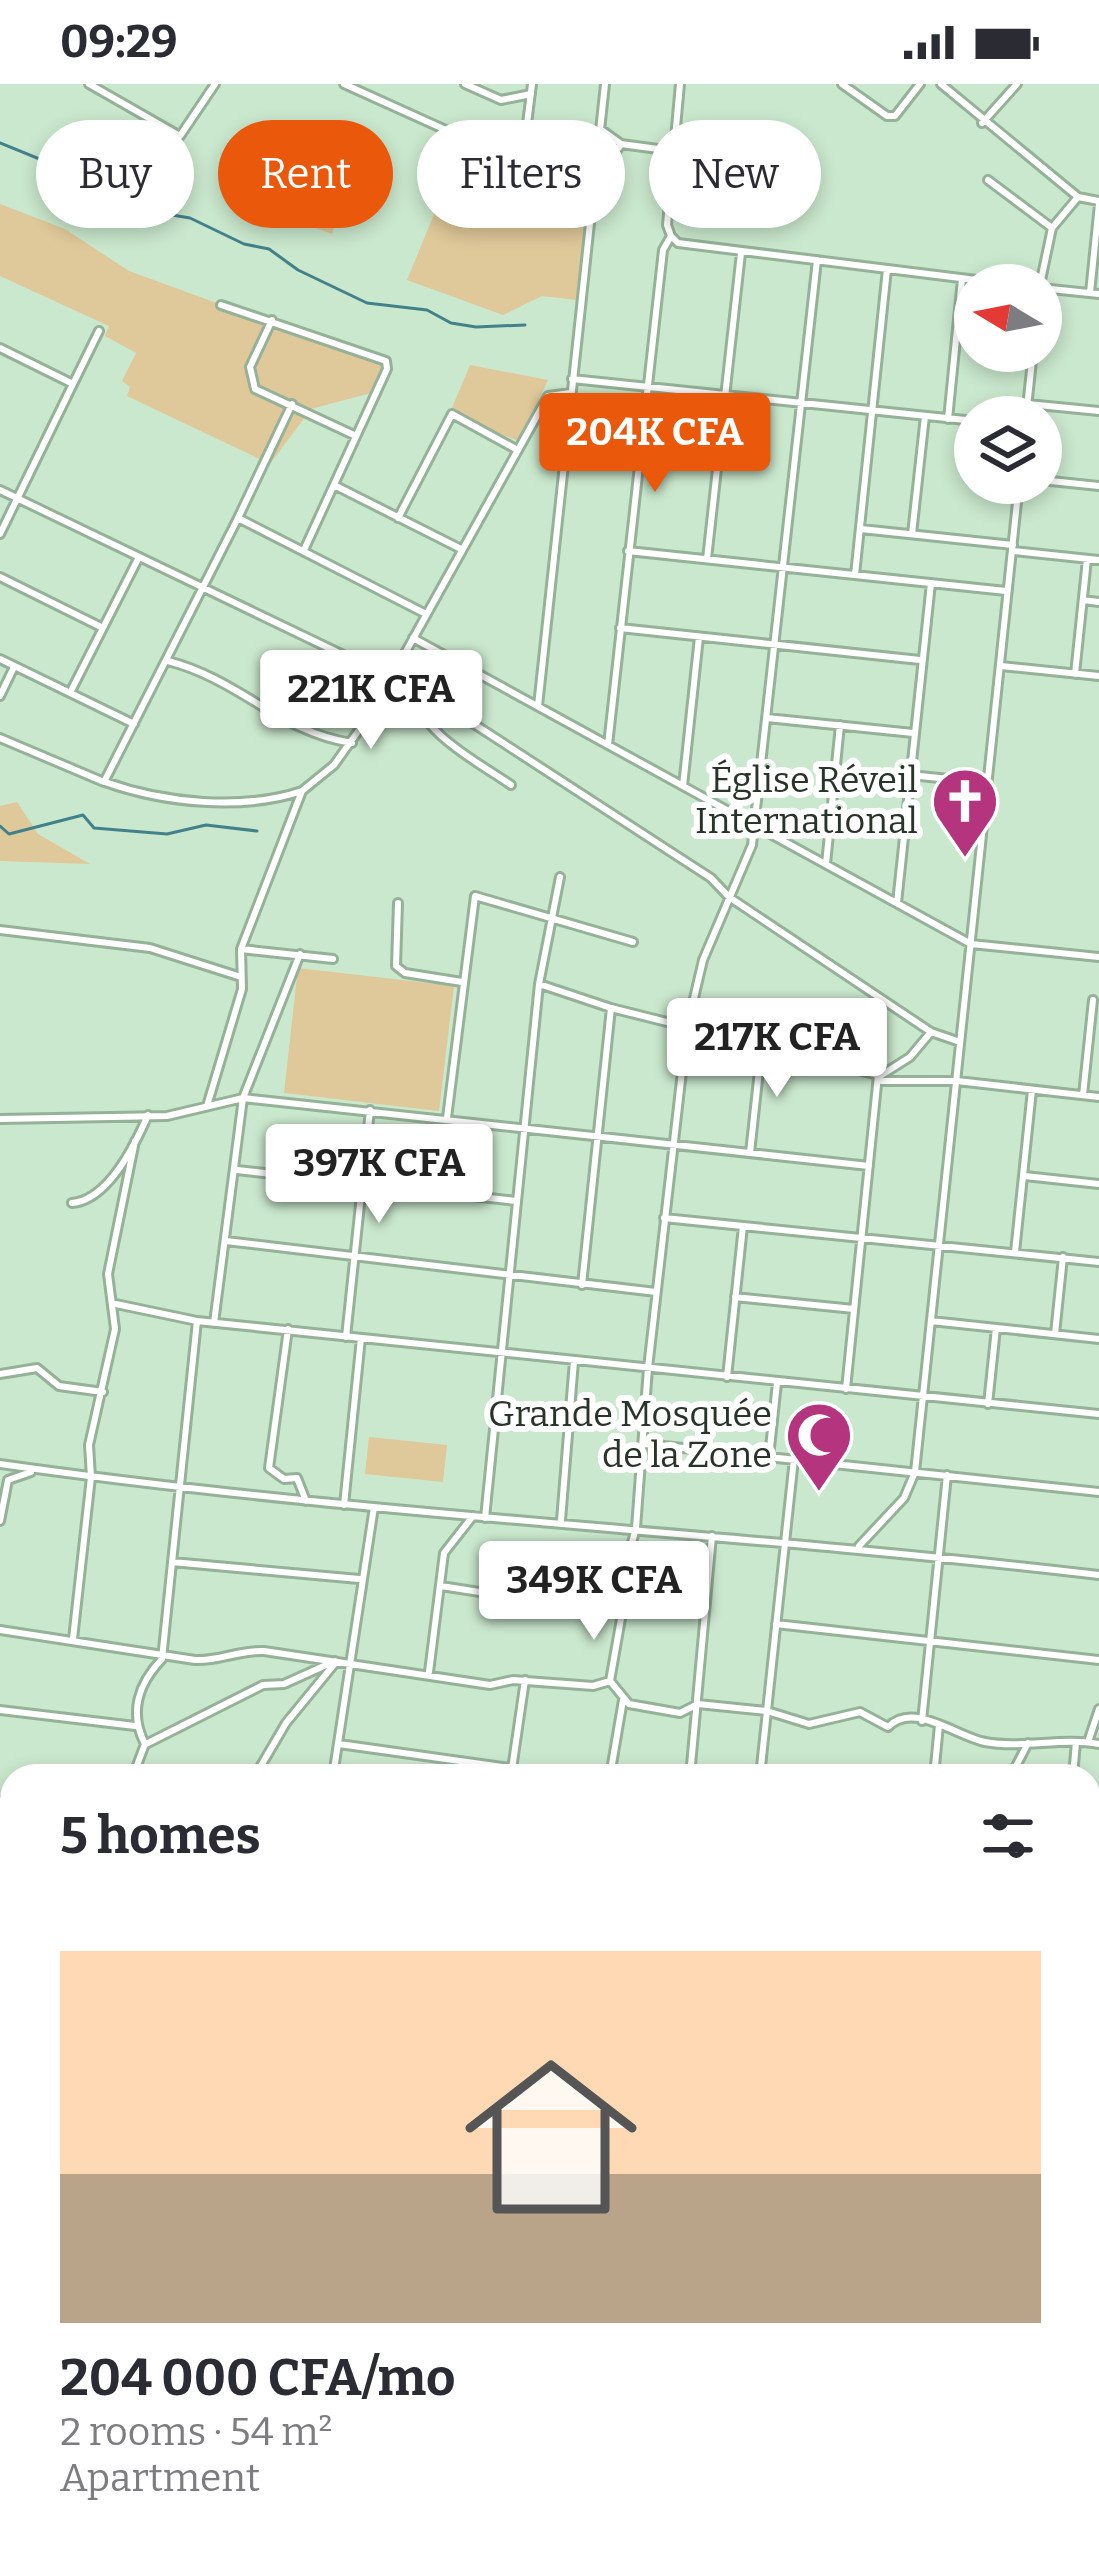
<!DOCTYPE html>
<html lang="en">
<head>
<meta charset="utf-8">
<style>
  body { margin:0; font-family:Bitter,serif; background:#f7f7f7; color:#2b2b33; height:100vh; display:flex; flex-direction:column; font-size:45px; white-space:nowrap }
  * { box-sizing:border-box; margin:0 }
  p { font-size:39px; color:#7c7c81 }
  .icon { flex:none; width:66px; height:66px; fill:none; stroke:currentColor; stroke-width:2; stroke-linecap:round; stroke-linejoin:round }
  .map { position:relative; flex:1; overflow:hidden }
  .panel { position:absolute; left:0px; top:1680px; width:1101px; height:804px; display:flex; flex-direction:column; background:#fff; border-radius:36px 36px 0 0; box-shadow:0 6px 18px #0003 }
  .panel>* { flex:none }
  .top-card { position:absolute; left:36px; top:36px; width:1029px; height:108px; display:flex; gap:24px }
  .needle { width:78px; rotate:280deg }
  .fabs { position:absolute; left:954px; top:180px; display:grid; gap:24px }
  .fabs a { display:grid; place-items:center; width:108px; height:108px; border-radius:50%; background:#fff; box-shadow:0 6px 18px #0003; font-size:60px }
  .price { position:absolute; translate:-50% -102px; padding:0 27px; border-radius:12px; background:#fff; color:#222; font-size:39px; line-height:78px; filter:drop-shadow(0 3px 6px #0008) }
  .price::after { content:''; position:absolute; left:50%; top:72px; width:36px; height:27px; margin-left:-18px; background:inherit; clip-path:polygon(0 0,100% 0,50% 100%) }
  .price.current { background:#ea580c; color:#fff }
  ul { padding:0; list-style:none }
  li { display:grid; align-content:center; gap:24px; height:636px; padding:0 60px }
  li+li { border-top:3px solid #e1e1e2 }
  li span { display:grid; place-items:center; height:372px; border-radius:0px; color:#555 }
  li>.icon { margin-inline-start:auto }
  span .icon { width:216px; height:216px; fill:#fffc; stroke-width:1 }
  li b { font-size:51px }
  h2 { display:flex; justify-content:space-between; align-items:center; height:144px; padding:0 60px; font-size:51px }
  .chip { padding:0 42px; border-radius:54px; background:#fff; box-shadow:0 6px 18px #0003; font-size:42px; line-height:108px }
  .chip.current { background:#ea580c; color:#fff }
  .status { display:flex; justify-content:space-between; align-items:center; height:84px; padding:0 60px; background:#fff; direction:ltr }
  .status svg { height:33px; fill:currentColor }
  .map>svg:first-child { display:block }
</style>
</head>
<body>
<div class="status"><b>09:29</b><svg viewBox="0 0 49 12"><path d="M0 12V9h3v3zM5 12V6h3v6zM10 12V3h3v9zM15 12V0h3v12zM26 1h20v11H26zM47 4h2v5h-2z"/></svg></div>
<div class="map">
<svg width="1099" height="2484" viewBox="0 0 1099 2484">
  <rect width="100%" height="100%" fill="#cae8cd"/>
  <!-- green -->
  <path fill="#dfc899" d="M 462,62 L 596,118 L 585,217 L 542,212 L 503,231 L 407,196 Z
    M 292,104 L 341,122 L 332,150 L 282,132 Z
    M 0,120 L 65,145 L 129,187 L 392,283 L 382,306 L 311,325 L 270,380 L 127,312 L 130,303 L 122,297 L 136,269 L 105,252 L 109,242 L 0,192 Z
    M 470,281 L 548,296 L 519,357 L 449,331 Z
    M 17,718 L 38,750 L 90,780 L 0,777 L 0,722 Z
    M 298,884 L 454,902 L 439,1027 L 284,1009 Z
    M 369,1353 L 447,1361 L 443,1398 L 365,1390 Z"/>
  <g fill="none" stroke-linecap="round" stroke-linejoin="round">
    <!-- stream -->
    <path stroke="#43818a" stroke-width="3" d="M 0,59 L 64,85 L 95,106 L 154,128 L 190,134 L 244,160 L 269,165 L 298,186 L 367,219 L 427,226 L 451,239 L 476,243 L 525,241
      M 0,742 L 9,750 L 83,731 L 94,744 L 167,750 L 206,741 L 257,747
      M 0,1895 L 12,1908
      M 248,2472 L 262,2484
      M 240,2484 L 243,2472"/>
    <!-- minor casing -->
    <g stroke="#95b198" stroke-width="12">
      <path id="minor" d="M 89,0 L 180,52 L 215,0
        M 344,0 L 592,112
        M 465,0 L 501,16 L 531,10
        M 842,0 L 887,32 L 895,32 L 920,0
        M 941,0 L 1078,113 L 1099,117
        M 982,39 L 1017,0
        M 600,45 L 621,60 L 673,67
        M 522,80 L 532,0
        M 988,96 L 1052,144 L 1040,201
        M 597,97 L 621,60
        M 1052,144 L 1078,113
        M 671,152 L 678,159 L 1017,201
        M 817,176 L 752,761 L 703,876 L 687,944 L 648,1284 L 636,1444 L 619,1506 L 622,1529 L 610,1597 L 629,1620 L 680,1629 L 698,1620 L 767,1627 L 809,1640 L 860,1628 L 888,1643 C 913,1617 956,1652 985,1658 C 1022,1665 1062,1653 1099,1660
        M 1041,204 L 1099,210
        M 1090,209 L 1099,120
        M 221,221 L 386,277 L 387,285 L 304,466
        M 272,236 L 250,283 L 255,305 L 356,352
        M 0,264 L 73,300 L 99,247
        M 572,295 L 975,337
        M 1028,320 L 1099,327
        M 1026,333 L 1033,267
        M 948,335 L 962,195
        M 1041,396 L 1099,402
        M 334,401 L 461,465
        M 0,406 L 437,616 L 711,794 L 729,813 L 931,948 L 960,958
        M 238,434 L 292,320
        M 398,434 L 452,330 L 514,364
        M 861,445 L 1013,461
        M 0,450 L 73,300
        M 912,450 L 925,332
        M 628,467 L 1006,507
        M 1013,467 L 1099,476
        M 707,475 L 741,169
        M 855,491 L 887,185
        M 0,493 L 103,544
        M 1083,516 L 1099,518
        M 620,544 L 920,576
        M 413,554 L 971,860 L 1099,873
        M 0,575 L 134,640
        M 168,577 C 241,596 279,648 352,659
        M 1001,582 L 1099,592
        M 1075,590 L 1087,475
        M 72,605 L 139,473
        M 415,605 C 415,647 480,679 511,701
        M 0,612 L 14,583
        M 538,622 L 605,0
        M 767,634 L 913,649
        M 0,654 L 104,698 L 238,434 L 426,530
        M 608,661 L 663,166 L 671,152 L 667,141 L 680,0
        M 910,691 L 988,699
        M 105,698 C 164,719 242,727 302,707
        M 683,702 L 699,553
        M 826,780 L 840,641
        M 398,819 L 396,882 L 405,889 L 462,898
        M 897,819 L 931,499
        M 0,846 L 150,864 L 241,893
        M 241,865 L 333,875
        M 539,900 L 611,924 L 878,991 L 846,1305
        M 880,992 L 910,973 L 931,948
        M 882,997 L 957,997 L 1099,1013
        M 1083,1011 L 1093,916
        M 207,1022 L 242,905 L 241,865 L 302,707 L 334,681 L 374,625 L 548,312 L 571,309
        M 447,1034 L 475,812 L 633,858
        M 0,1035 L 167,1032 L 243,1014 L 869,1082
        M 750,1069 L 762,959
        M 237,1086 L 516,1117
        M 1025,1092 L 1099,1100
        M 72,1119 C 108,1116 135,1061 148,1031
        M 664,1134 L 1099,1178
        M 226,1157 L 656,1208
        M 1015,1168 L 1032,1006
        M 582,1201 L 611,924
        M 735,1213 L 854,1225
        M 116,1220 L 197,1237 L 1099,1330
        M 931,1237 L 1099,1255
        M 214,1239 L 243,1014 L 300,870
        M 288,1245 L 269,1384 L 284,1395 L 297,1394 L 306,1417
        M 1055,1250 L 1063,1173
        M 346,1253 L 370,1026
        M 0,1290 L 37,1284 L 59,1302 L 103,1308
        M 727,1293 L 743,1142
        M 988,1320 L 996,1244
        M 645,1360 L 1099,1408
        M 769,1373 L 777,1299
        M 0,1380 C 365,1432 733,1448 1099,1491
        M 344,1421 L 361,1254
        M 485,1434 L 539,900 L 560,793
        M 561,1436 L 574,1277
        M 0,1437 L 8,1396 L 31,1388
        M 859,1462 L 904,1414 L 915,1388 L 1019,399
        M 172,1478 L 359,1495
        M 441,1502 L 537,1517 L 570,1515 L 622,1529
        M 776,1540 L 1099,1576
        M 0,1546 L 195,1576 C 220,1577 238,1566 264,1567 L 490,1601 L 513,1596 L 593,1602 L 610,1597
        M 73,1555 L 91,1393 L 89,1361 L 115,1245 L 108,1190 L 135,1057
        M 429,1588 L 444,1469 L 473,1432
        M 0,1626 L 135,1642
        M 922,1637 L 947,1391
        M 1088,1658 L 1099,1625
        M 146,1660 L 263,1601 L 284,1600 L 335,1577
        M 339,1660 L 567,1692
        M 133,1692 L 145,1660 C 129,1629 138,1600 162,1575 L 197,1237
        M 255,1692 L 286,1639 L 336,1578
        M 333,1692 L 374,1423
        M 511,1692 L 525,1596
        M 610,1692 L 623,1616
        M 690,1692 L 712,1452
        M 760,1692 L 794,1375
        M 934,1692 L 939,1641
        M 1011,1692 L 1028,1659
        M 1073,1692 L 1076,1658
        M 0,1717 L 12,1718
        M 1089,1745 L 1099,1747
        M 1089,1834 L 1099,1839
        M 1089,1910 L 1099,1912
        M 1089,1993 L 1099,1994
        M 0,2030 L 12,2036
        M 0,2147 L 12,2156
        M 0,2193 L 12,2168
        M 1089,2331 L 1099,2319
        M 559,2484 L 570,2472
        M 789,2484 L 800,2472
        M 949,2484 L 958,2472"/>
    </g>
    <!-- minor -->
    <use href="#minor" stroke="#fff" stroke-width="6"/>
    <!-- rail casing -->
    <g stroke="#506051" stroke-width="8">
      <path id="rail" d="M 1089,2194 L 1099,2183
        M 825,2484 L 836,2472"/>
    </g>
    <!-- rail -->
    <use href="#rail" stroke="#fff" stroke-width="3" stroke-dasharray="9" stroke-linecap="butt"/>
  </g>
  <!-- icons -->
  <defs>
    <g id="church-pin" transform="scale(3.45)"><path d="M0 17L-7.5 6A9.5 9.5 0 1 1 7.5 6Z" fill="#b5347e" stroke="#fff"/><path d="M-1.2-6h2.4v3.5h3.3v2.4h-3.3V6h-2.4V-.1h-3.3v-2.4h3.3Z" fill="#fff"/></g>
    <g id="mosque-pin" transform="scale(3.45)"><path d="M0 17L-7.5 6A9.5 9.5 0 1 1 7.5 6Z" fill="#b5347e" stroke="#fff"/><path d="M3.5-4.9A6 6 0 1 0 3.5 4.9A5 5 0 1 1 3.5-4.9Z" fill="#fff"/></g>
  </defs>
  <g fill-rule="evenodd">
    <use href="#church-pin" x="965" y="717"/>
    <use href="#mosque-pin" x="819" y="1351"/>
  </g>
  <g text-anchor="middle" dominant-baseline="central" stroke-width="12" stroke-linejoin="round" paint-order="stroke">
    <!-- poi labels -->
    <g font-size="36" fill="#283329" stroke="#fff" text-anchor="end">
      <text x="918" y="696">Église Réveil<tspan x="918" dy="41">International</tspan></text>
      <text x="772" y="1330">Grande Mosquée<tspan x="772" dy="41">de la Zone</tspan></text>
    </g>
  </g>
</svg>
<div class="fabs">
<a><svg class="needle" viewBox="-14 -14 28 28"><path d="M0-13l5 13h-10z" fill="#e53935"/><path d="M0 13l5-13h-10z" fill="#7c7c81"/></svg></a>
<a><svg class="icon" aria-label="layers" viewBox="0 0 24 24"><path d="M12 4l9 5-9 5-9-5zM3 14l9 5 9-5"/></svg></a>
</div>
<b class="price current" style="left:655px;top:411px">204K CFA</b>
<b class="price" style="left:371px;top:668px">221K CFA</b>
<b class="price" style="left:777px;top:1016px">217K CFA</b>
<b class="price" style="left:379px;top:1142px">397K CFA</b>
<b class="price" style="left:594px;top:1559px">349K CFA</b>
<div class="top-card">
<a class="chip">Buy</a>
<a class="chip current">Rent</a>
<a class="chip">Filters</a>
<a class="chip">New</a>
</div>
<section class="panel">
<h2>5 homes<svg class="icon" aria-label="filters" viewBox="0 0 24 24"><path d="M4 7h16M4 17h16"/><circle cx="9" cy="7" r="2"/><circle cx="15" cy="17" r="2"/></svg></h2>
<ul>
<li><span style="background:linear-gradient(#ffd9b3 60%,#b9a48a 0)"><svg class="icon" aria-label="home" viewBox="0 0 24 24"><path d="M3 11l9-7 9 7M6 9v11h12V9"/></svg></span><div><b>204 000 CFA/mo</b><p>2 rooms · 54 m²</p><p>Apartment</p></div></li>
</ul>
</section>
</div>
</body>
</html>
